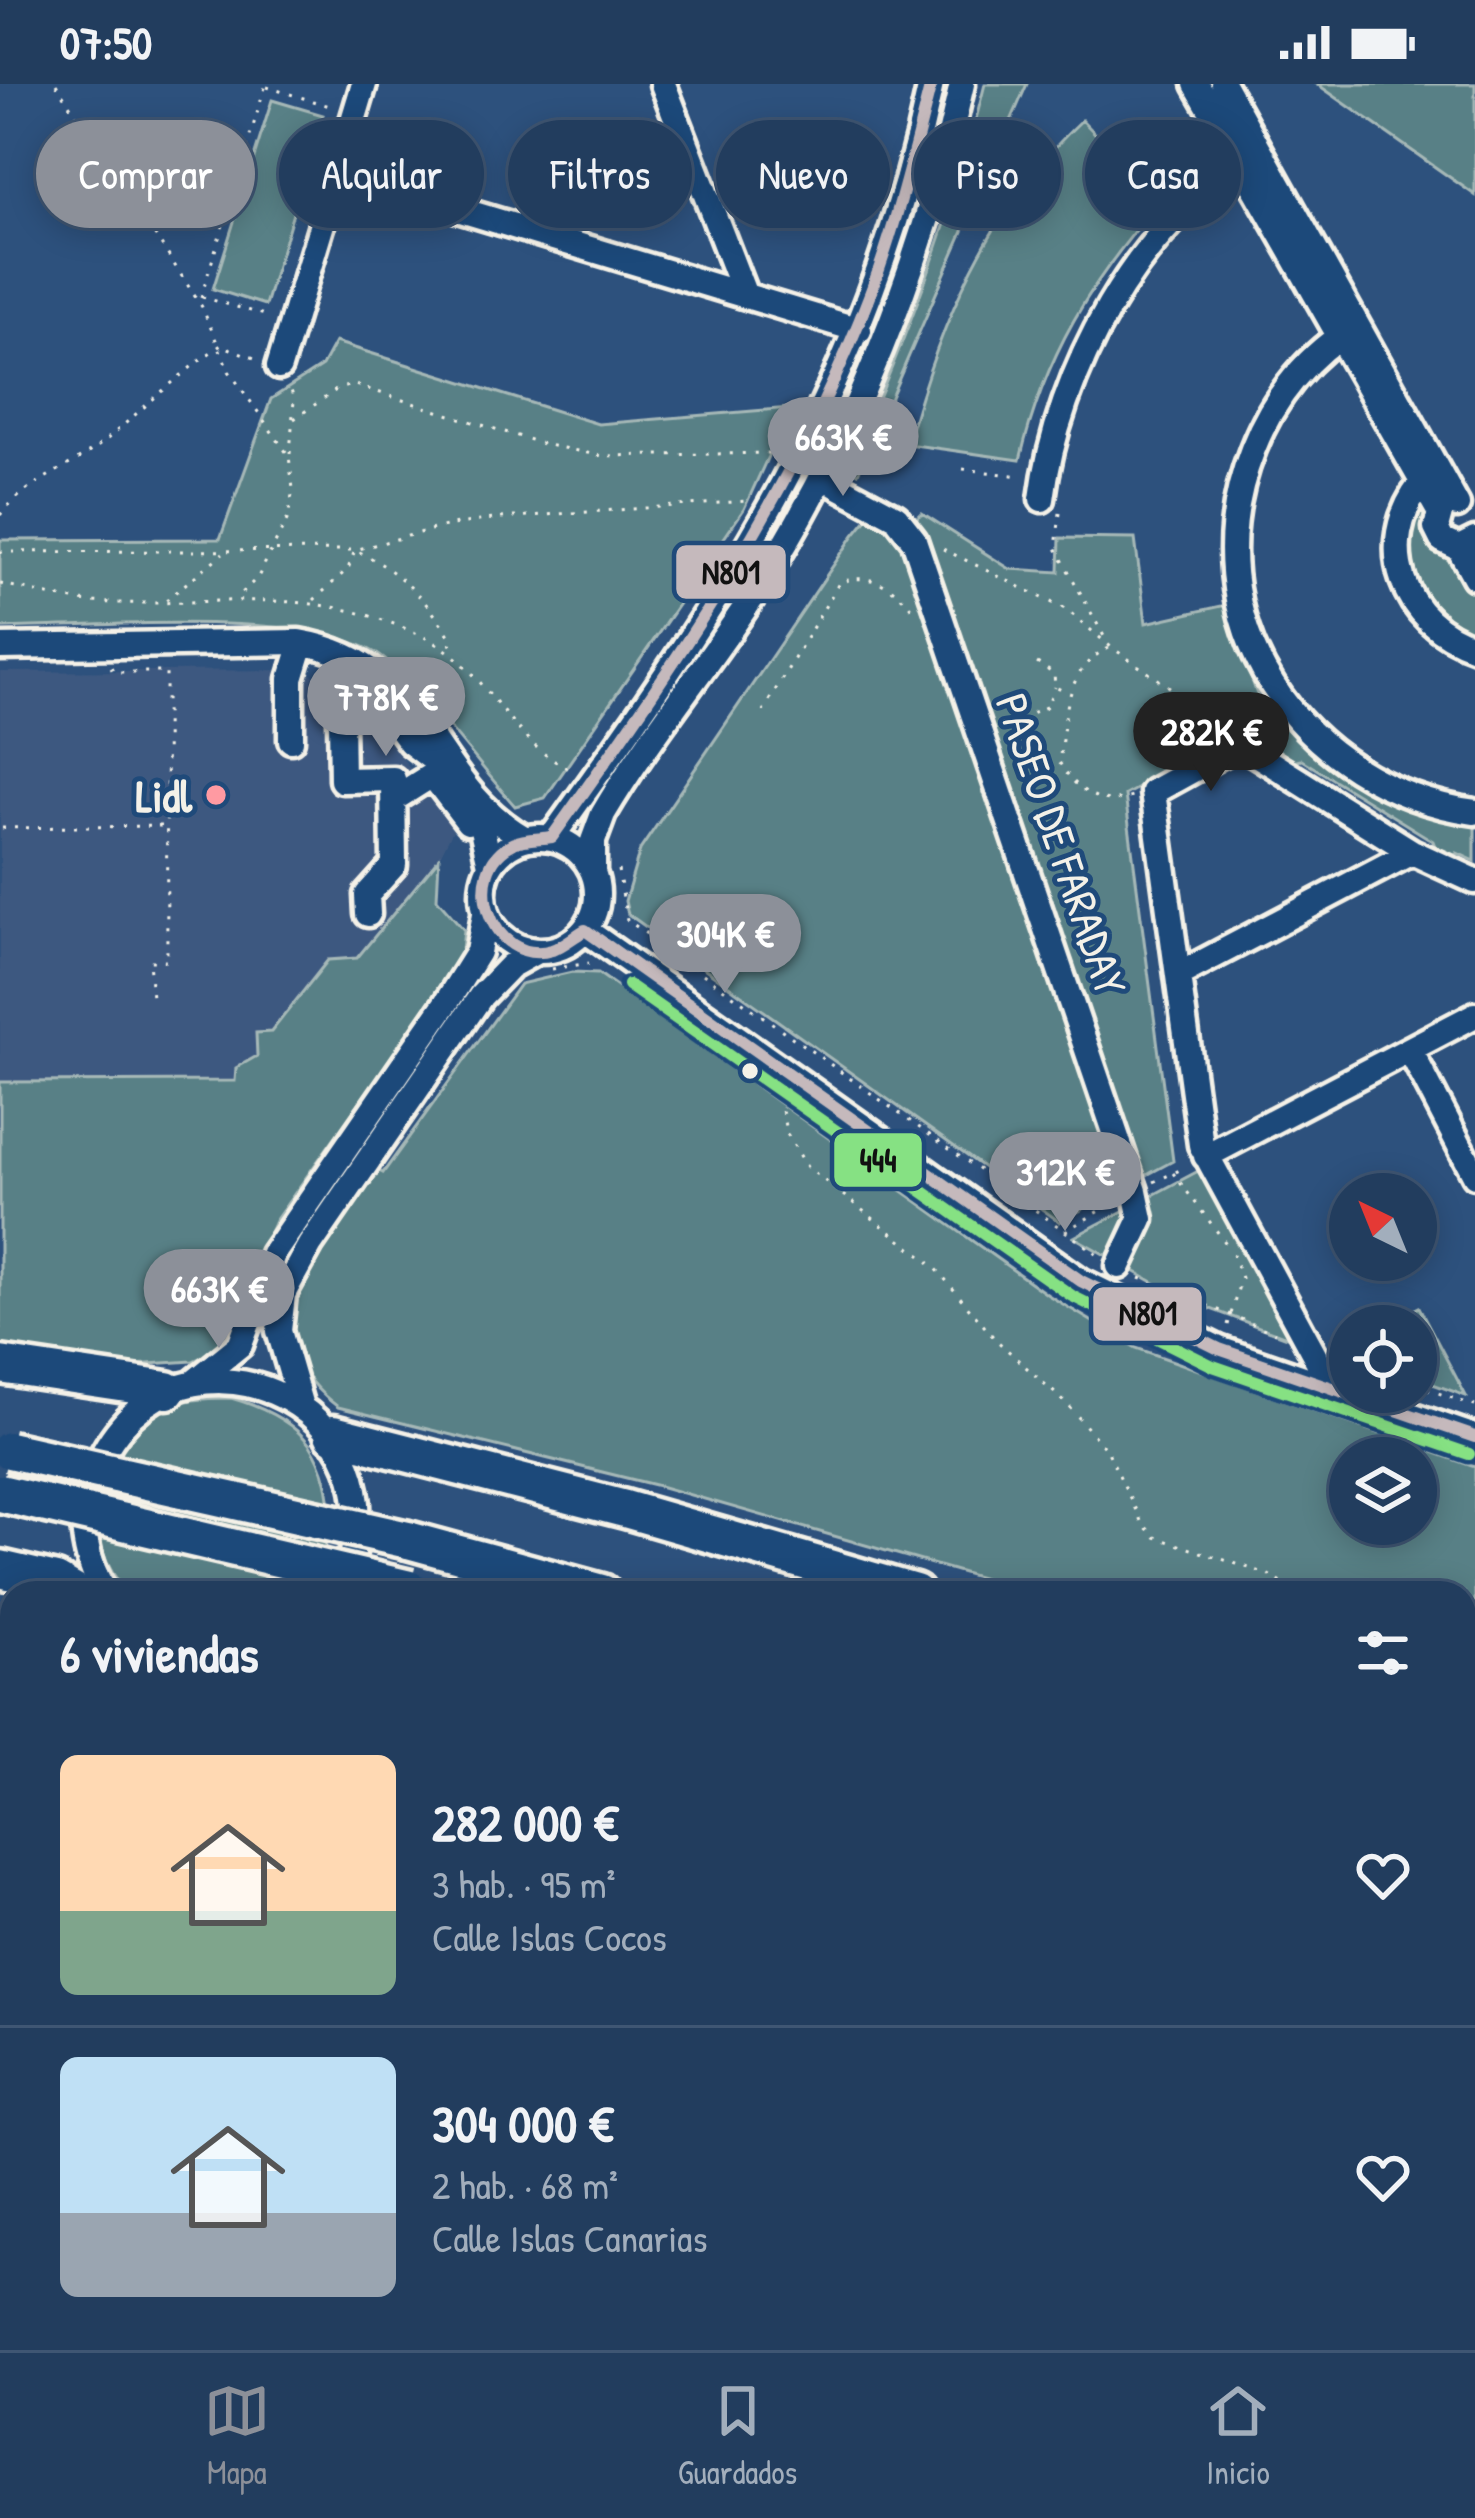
<!DOCTYPE html>
<html lang="es">
<head>
<meta charset="utf-8">
<style>
  body { margin:0; font-family:"Patrick Hand",sans-serif; background:#2a4464; color:#f1f3f6; height:100vh; display:flex; flex-direction:column; font-size:45px; white-space:nowrap }
  * { box-sizing:border-box; margin:0 }
  p { font-size:39px; color:#a2aebc }
  .icon { flex:none; width:66px; height:66px; fill:none; stroke:currentColor; stroke-width:2; stroke-linecap:round; stroke-linejoin:round }
  .map { position:relative; flex:1; overflow:hidden }
  .panel { position:absolute; left:0px; top:1497px; width:1476px; height:771px; display:flex; flex-direction:column; background:#223d5e; border-radius:36px 36px 0 0; box-shadow:0 6px 30px #0003,0 0 0 3px #3f5673 }
  .panel>* { flex:none }
  .hud { position:absolute; left:36px; top:36px; width:1404px; height:108px; display:flex; gap:24px }
  .needle { width:78px; rotate:317deg }
  .fabs { position:absolute; left:1329px; top:1089px; display:grid; gap:24px }
  .fabs a { display:grid; place-items:center; width:108px; height:108px; border-radius:50%; background:#223d5e; box-shadow:0 6px 30px #0003,0 0 0 3px #3f5673; font-size:60px }
  .price { position:absolute; translate:-50% -102px; padding:0 27px; border-radius:42px; background:#8c9099; color:#fff; font-size:39px; line-height:78px; filter:drop-shadow(0 3px 6px #0008) }
  .price::after { content:''; position:absolute; left:50%; top:72px; width:36px; height:27px; margin-left:-18px; background:inherit; clip-path:polygon(0 0,100% 0,50% 100%) }
  .price.on { background:#222; color:#fff }
  ul { padding:0; list-style:none }
  li { display:flex; align-items:center; gap:36px; height:300px; padding:0 60px }
  li+li { border-top:3px solid #3f5673 }
  li span { display:grid; place-items:center; flex:none; width:336px; height:240px; border-radius:18px; color:#555 }
  li>.icon { margin-inline-start:auto }
  span .icon { width:144px; height:144px; fill:#fffc; stroke-width:1 }
  li b { font-size:51px }
  h2 { display:flex; justify-content:space-between; align-items:center; height:144px; padding:0 60px; font-size:51px }
  .pill { padding:0 42px; border-radius:54px; background:#223d5e; box-shadow:0 6px 30px #0003,0 0 0 3px #3f5673; font-size:42px; line-height:108px }
  .pill.on { background:#8c9099; color:#fff }
  .status { display:flex; justify-content:space-between; align-items:center; height:84px; padding:0 60px; background:#223d5e; direction:ltr }
  .status svg { height:33px; fill:currentColor }
  .menu { display:flex; justify-content:space-around; align-items:center; height:168px; border-top:3px solid #3f5673; background:#223d5e; font-size:33px; color:#a2aebc }
  .menu a { display:grid; justify-items:center; gap:6px }
  .menu .on { color:#8c9099 }
  .map>svg:first-child { display:block }
</style>
</head>
<body>
<div class="status"><b>07:50</b><svg viewBox="0 0 49 12"><path d="M0 12V9h3v3zM5 12V6h3v6zM10 12V3h3v9zM15 12V0h3v12zM26 1h20v11H26zM47 4h2v5h-2z"/></svg></div>
<div class="map">
<svg width="1475" height="2266" viewBox="0 0 1475 2266">
  <rect width="100%" height="100%" fill="#2d517d"/>
  <filter id="ink" filterUnits="userSpaceOnUse"><feTurbulence type="fractalNoise" baseFrequency=".00833" numOctaves="2"/><feDisplacementMap in="SourceGraphic" scale="24" xChannelSelector="R" yChannelSelector="G"/><feConvolveMatrix kernelMatrix="1 2 1 2 8 2 1 2 1" color-interpolation-filters="sRGB"/></filter>
  <g filter="url(#ink)">
    <!-- built -->
    <path fill="#3e5980" d="M 300,586 L 337,600 L 371,631 L 454,744 L 439,774 L 357,874 L 328,877 L 271,948 L 256,950 L 257,972 L 236,984 L 236,997 L 0,998 L 0,588 Z"/>
    <!-- green -->
    <path fill="#588086" stroke="#a6b8b7" stroke-width="3" fill-rule="evenodd" d="M 985,0 L 1027,0 L 858,389 L 849,385 C 905,256 952,137 985,0 Z
      M 1317,0 L 1475,0 L 1475,111 Z
      M 272,16 L 323,31 L 265,221 L 213,205 Z
      M 1082,36 L 1161,117 C 1092,194 1044,273 1020,376 L 907,360 C 940,238 989,123 1082,36 Z
      M 335,258 L 598,340 L 790,324 L 744,425 L 545,714 L 515,722 C 480,683 419,599 380,572 C 310,523 92,543 0,544 L 0,456 L 220,455 L 271,315 L 322,282 Z
      M 1419,416 L 1430,429 L 1436,464 L 1455,473 L 1475,508 L 1475,551 C 1416,527 1397,474 1419,416 Z
      M 922,429 L 1010,485 L 1059,488 L 1060,454 L 1135,455 L 1146,539 L 1226,521 L 1261,622 L 1273,623 C 1326,689 1391,728 1475,739 L 1475,777 L 1457,769 L 1451,780 L 1438,770 L 1433,757 L 1300,675 L 1289,678 L 1253,646 L 1254,641 L 1125,711 L 1173,1077 L 1141,1094 L 914,437 Z
      M 879,433 L 900,451 L 1122,1103 L 1060,1138 L 628,830 L 625,817 L 640,766 L 854,451 L 867,435 Z
      M 439,774 L 437,815 L 464,846 L 461,876 L 275,1137 L 241,1213 L 235,1241 L 216,1266 L 193,1277 L 118,1282 L 0,1264 L 0,998 L 235,997 L 236,984 L 257,972 L 256,949 L 271,948 L 328,876 L 357,874 Z
      M 572,888 L 598,889 L 1048,1211 L 1136,1264 L 1475,1383 L 1475,1638 L 1464,1633 L 1464,1509 L 1033,1509 L 659,1402 L 338,1323 C 239,1250 321,1158 375,1085 L 383,1089 L 520,900 ZM 1350,1374 L 1416,1374 L 1416,1440 L 1350,1440 Z
      M 1204,1084 L 1297,1257 L 1181,1214 L 1074,1153 Z
      M 1419,1223 L 1466,1312 L 1416,1294 L 1416,1242 L 1383,1242 Z
      M 231,1314 C 259,1322 291,1335 310,1361 C 339,1403 337,1474 299,1509 L 129,1509 C 76,1460 94,1362 156,1328 C 180,1315 204,1314 231,1314 Z"/>
    <g fill="none" stroke-linecap="round" stroke-linejoin="round">
      <!-- minor casing -->
      <g stroke="#f4f1e8" stroke-width="33">
        <path id="minor" d="M 663,0 L 744,209
          M 1196,0 L 1440,429
          M 1223,0 L 1457,421
          M 346,61 L 354,81 L 381,102 L 859,246
          M 1357,241 C 1309,269 1273,313 1253,365 C 1185,536 1299,703 1475,728
          M 279,283 L 364,0
          M 1421,400 C 1373,462 1403,540 1475,563
          M 836,401 L 896,433 L 914,456 L 1135,1107 L 1141,1135 L 1119,1182
          M 1042,415 C 1057,292 1138,136 1251,76
          M 1440,429 L 1436,444 L 1442,456 L 1459,464 L 1475,456
          M 1459,464 L 1475,493
          M 0,563 L 299,558 C 431,580 425,697 524,754
          M 378,614 L 410,658 L 439,680
          M 291,656 L 291,595 L 302,559
          M 394,715 L 432,691 L 468,738
          M 466,718 L 482,745 L 490,781
          M483 810a57 57 0 1 1 114 0a57 57 0 1 1-114 0Z
          M 552,753 C 728,509 868,300 931,0
          M 593,787 L 593,757 L 603,730 C 648,654 704,586 753,512 C 853,358 923,179 962,0
          M 368,830 L 367,811 L 394,781 L 393,695 L 342,696 L 341,635 L 372,609 L 387,609 L 397,622
          M 585,846 L 1081,1197 L 1219,1265 L 1475,1353
          M 1178,891 L 1412,768
          M 1410,966 L 1475,1091
          M 1206,1072 L 1475,931
          M 193,1299 L 240,1261 L 273,1170 L 446,919 L 478,868 L 485,830
          M 1333,1305 L 1201,1061 L 1153,708 L 1240,660 L 1412,768 L 1475,797
          M 300,1319 L 279,1247 L 283,1210 L 310,1161 L 481,912 L 510,882 L 535,868
          M 106,1509 C 86,1482 78,1435 89,1403 C 154,1201 433,1317 338,1509
          M 0,1671 L 12,1673"/>
      </g>
      <!-- highway casing -->
      <g stroke="#f4f1e8" stroke-width="45">
        <path id="highway" d="M 0,1281 L 167,1306
          M 333,1350 L 625,1425 L 915,1509
          M 408,1456 L 602,1509
          M 0,1485 L 56,1498 L 75,1509
          M 1464,1672 L 1475,1675
          M 1464,1751 L 1475,1757
          M 1464,1852 L 1475,1856
          M 1464,1974 L 1475,1978"/>
      </g>
      <!-- path -->
      <path stroke="#f4f1e8" stroke-width="3" stroke-dasharray="3 9" stroke-linecap="butt" d="M 56,0 L 202,223 L 229,287 L 289,372 L 293,405 L 288,434 L 258,493 L 236,515
        M 267,3 L 333,23
        M 201,213 L 266,0
        M 202,213 L 268,232
        M 294,335 L 339,304 L 355,301 L 543,360 L 602,372 L 769,369
        M 290,370 L 294,316 L 290,303
        M 963,385 L 1020,392
        M 1060,429 L 1056,464 L 1106,556
        M 0,431 C 36,390 68,387 106,356 C 144,324 179,290 221,261 L 257,275
        M 943,465 L 1067,526 L 1111,563 L 1224,640
        M 0,468 L 355,466 C 398,485 426,515 451,554 L 450,568
        M 0,500 C 30,505 59,516 90,518 C 216,525 310,495 430,556 C 489,586 508,658 570,685
        M 166,516 L 223,469
        M 314,516 L 348,485 L 355,466 L 445,442 L 500,434 L 748,417
        M 1109,564 C 1064,584 1066,634 1059,678 C 1077,707 1098,723 1132,713
        M 1037,579 L 1054,590 L 1055,603 L 1068,609
        M 111,583 L 114,588 L 166,588 L 167,877 L 149,877 L 152,914
        M 1013,615 L 1031,629 L 1046,623 L 1055,603
        M 763,627 L 839,499 C 869,487 895,502 914,527
        M 1246,636 L 1252,612
        M 2,744 L 163,742
        M 618,786 L 627,836 L 1100,1172
        M 552,885 L 589,879
        M 780,1015 L 786,1048 L 807,1083 L 934,1182 L 995,1255 L 1068,1321 L 1108,1368 L 1142,1439 L 1155,1453 L 1267,1490 L 1299,1509
        M 1173,1089 L 1228,1162
        M 1154,1098 L 1184,1084
        M 1065,1147 L 1114,1119
        M 1140,1194 L 1275,1249
        M 1082,1225 L 1170,1268
        M 1228,1241 L 1241,1194 L 1233,1170
        M 1416,1301 L 1475,1322
        M 1464,1577 L 1475,1583
        M 0,1745 L 12,1743
        M 1464,2045 L 1475,2050
        M 798,2266 L 805,2256"/>
      <!-- minor -->
      <use href="#minor" stroke="#1f4a7a" stroke-width="24"/>
      <!-- highway -->
      <use href="#highway" stroke="#1f4a7a" stroke-width="36"/>
      <!-- highway-bridge casing -->
      <g stroke="#f4f1e8" stroke-width="45" stroke-linecap="butt">
        <path id="highway-bridge" d="M 9,1366 L 408,1456
          M 0,1409 L 410,1505"/>
      </g>
      <!-- highway-bridge -->
      <use href="#highway-bridge" stroke="#1f4a7a" stroke-width="36"/>
      <!-- bus-1 casing -->
      <g stroke="#1f4a7a" stroke-width="21">
        <path id="bus-1" d="M 931,0 C 913,71 896,142 870,210 C 795,408 674,582 552,753 C 541,755 524,754 514,759 C 458,785 491,884 552,866 C 563,862 575,852 585,846 L 1081,1197 L 1219,1265 L 1475,1353"/>
      </g>
      <!-- bus-2 casing -->
      <g stroke="#1f4a7a" stroke-width="21">
        <path id="bus-2" d="M 628,901 L 1072,1212 L 1213,1282 L 1469,1370"/>
      </g>
      <!-- bus-1 -->
      <use href="#bus-1" stroke="#c5b9bc" stroke-width="12"/>
      <!-- bus-2 -->
      <use href="#bus-2" stroke="#86e183" stroke-width="12"/>
    </g>
  </g>
  <!-- markers -->
  <circle fill="#ff9aa2" stroke="#1f4a7a" stroke-width="4.5" cx="216" cy="711" r="12"/>
  <circle fill="#f4f1e8" stroke="#1f4a7a" stroke-width="4.5" cx="750" cy="987" r="10"/>
  <g text-anchor="middle" dominant-baseline="central" stroke-width="10" stroke-linejoin="round" paint-order="stroke">
    <!-- poi labels -->
    <g font-size="45" font-weight="bold" fill="#f4f1e8" stroke="#1f4a7a" text-anchor="end">
      <text x="192" y="711">Lidl</text>
    </g>
    <!-- street labels -->
    <g font-size="45" fill="#f4f1e8" stroke="#1f4a7a">
      <text transform="translate(1062 760) rotate(71)">PASEO DE FARADAY</text>
    </g>
  </g>
  <g stroke="#1f4a7a" stroke-width="4.5">
    <rect x="674" y="459" width="114" height="58" rx="12" fill="#c5b9bc"/>
    <rect x="832" y="1047" width="92" height="58" rx="12" fill="#86e183"/>
    <rect x="1091" y="1201" width="113" height="58" rx="12" fill="#c5b9bc"/>
  </g>
  <g font-size="33" text-anchor="middle" font-weight="bold" fill="#111">
    <text x="731" y="500">N801</text>
    <text x="878" y="1088">444</text>
    <text x="1148" y="1241">N801</text>
  </g>
</svg>
<div class="fabs">
<a><svg class="needle" viewBox="-14 -14 28 28"><path d="M0-13l5 13h-10z" fill="#e53935"/><path d="M0 13l5-13h-10z" fill="#a2aebc"/></svg></a>
<a><svg class="icon" aria-label="locate" viewBox="0 0 24 24"><circle cx="12" cy="12" r="6"/><path d="M12 2v4M12 18v4M2 12h4M18 12h4"/></svg></a>
<a><svg class="icon" aria-label="layers" viewBox="0 0 24 24"><path d="M12 4l9 5-9 5-9-5zM3 14l9 5 9-5"/></svg></a>
</div>
<b class="price" style="left:843px;top:415px">663K €</b>
<b class="price" style="left:386px;top:675px">778K €</b>
<b class="price on" style="left:1211px;top:710px">282K €</b>
<b class="price" style="left:725px;top:912px">304K €</b>
<b class="price" style="left:1065px;top:1150px">312K €</b>
<b class="price" style="left:219px;top:1267px">663K €</b>
<div class="hud">
<a class="pill on">Comprar</a>
<a class="pill">Alquilar</a>
<a class="pill">Filtros</a>
<a class="pill">Nuevo</a>
<a class="pill">Piso</a>
<a class="pill">Casa</a>
</div>
<section class="panel">
<h2>6 viviendas<svg class="icon" aria-label="filters" viewBox="0 0 24 24"><path d="M4 7h16M4 17h16"/><circle cx="9" cy="7" r="2"/><circle cx="15" cy="17" r="2"/></svg></h2>
<ul>
<li><span style="background:linear-gradient(#ffd9b3 65%,#7fa58c 0)"><svg class="icon" aria-label="home" viewBox="0 0 24 24"><path d="M3 11l9-7 9 7M6 9v11h12V9"/></svg></span><div><b>282 000 €</b><p>3 hab. · 95 m²</p><p>Calle Islas Cocos</p></div><svg class="icon" aria-label="heart" viewBox="0 0 24 24"><path d="M12 20l-8-8c-3-5 5-10 8-4 3-6 11-1 8 4z"/></svg></li>
<li><span style="background:linear-gradient(#bfe0f5 65%,#9aa5b1 0)"><svg class="icon" aria-label="home" viewBox="0 0 24 24"><path d="M3 11l9-7 9 7M6 9v11h12V9"/></svg></span><div><b>304 000 €</b><p>2 hab. · 68 m²</p><p>Calle Islas Canarias</p></div><svg class="icon" aria-label="heart" viewBox="0 0 24 24"><path d="M12 20l-8-8c-3-5 5-10 8-4 3-6 11-1 8 4z"/></svg></li>
</ul>
</section>
</div>
<nav class="menu">
<a class="on"><svg class="icon" aria-label="map" viewBox="0 0 24 24"><path d="M3 6l6-2 6 2 6-2v14l-6 2-6-2-6 2zM9 4v14M15 6v14"/></svg>Mapa</a>
<a><svg class="icon" aria-label="saved" viewBox="0 0 24 24"><path d="M7 4h10v16l-5-4-5 4z"/></svg>Guardados</a>
<a><svg class="icon" aria-label="home" viewBox="0 0 24 24"><path d="M3 11l9-7 9 7M6 9v11h12V9"/></svg>Inicio</a>
</nav>
</body>
</html>
